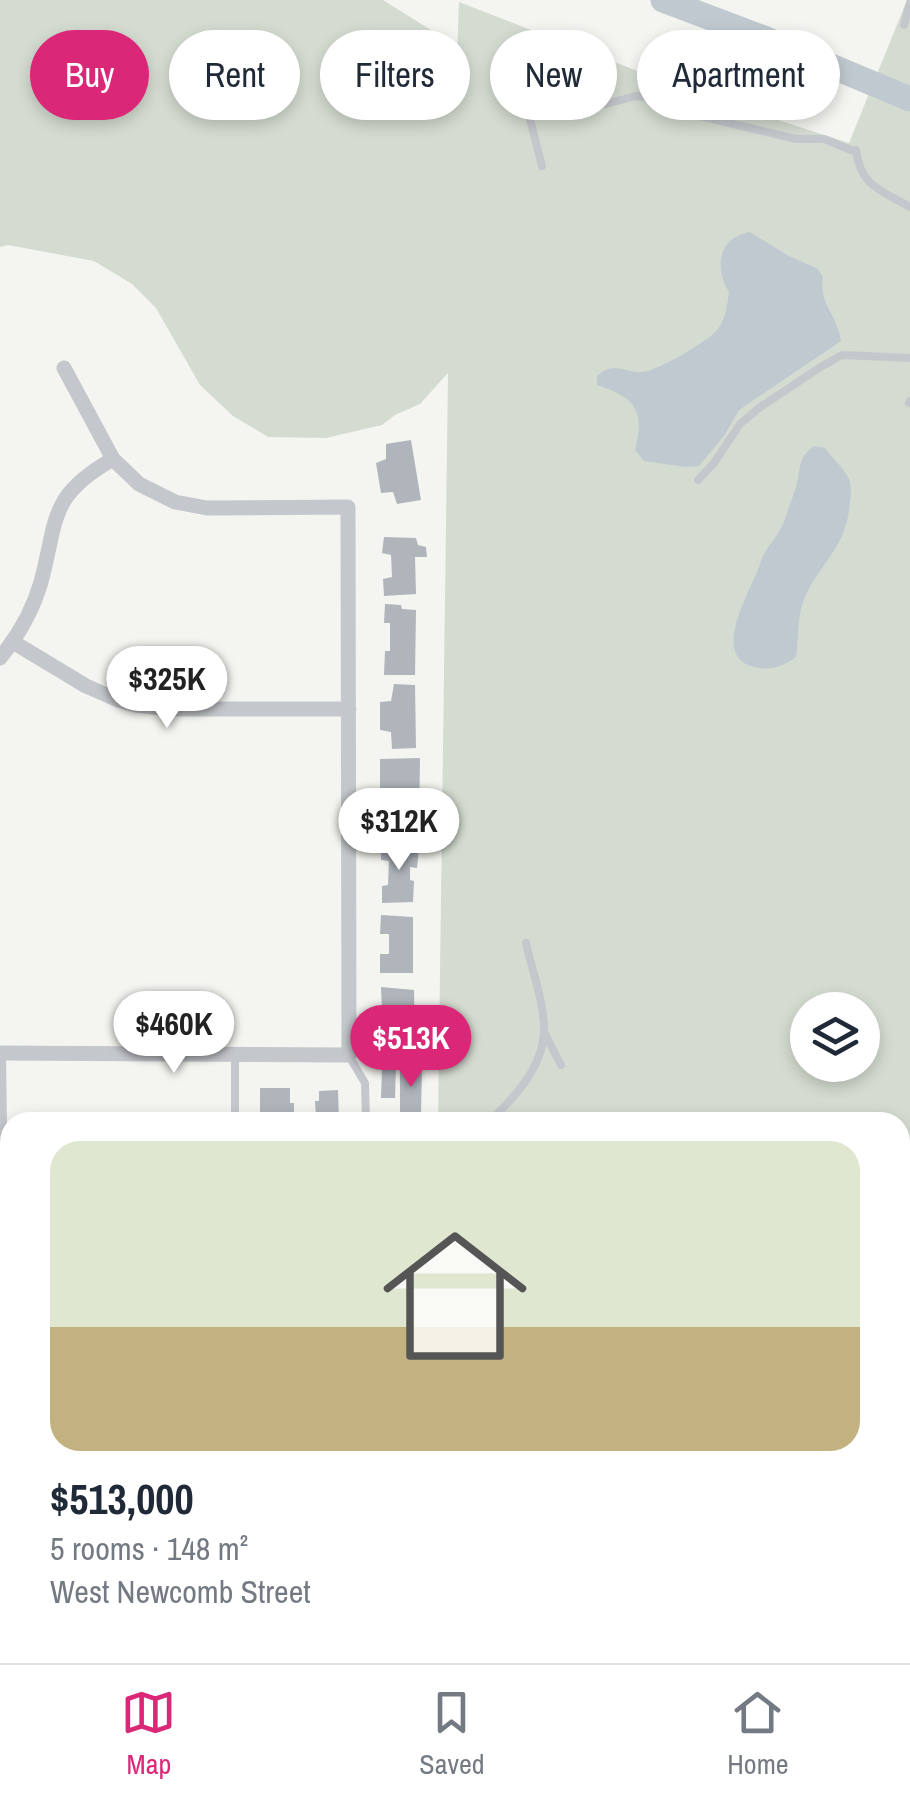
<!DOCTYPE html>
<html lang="en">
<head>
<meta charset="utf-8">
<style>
  body { margin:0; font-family:"Archivo Narrow",sans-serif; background:#f2f2f3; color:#1f2937; height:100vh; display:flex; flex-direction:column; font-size:38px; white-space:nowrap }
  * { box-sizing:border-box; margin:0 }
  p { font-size:32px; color:#747a83 }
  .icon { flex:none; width:55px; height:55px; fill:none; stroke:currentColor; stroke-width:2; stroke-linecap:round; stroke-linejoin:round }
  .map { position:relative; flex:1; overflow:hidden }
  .drawer { position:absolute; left:0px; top:1112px; width:910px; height:552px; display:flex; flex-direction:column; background:#fff; border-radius:30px 30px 0 0; box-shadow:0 5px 15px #0003 }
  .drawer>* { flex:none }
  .hud { position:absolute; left:30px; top:30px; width:850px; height:90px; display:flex; gap:20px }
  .controls { position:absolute; left:790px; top:992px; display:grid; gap:20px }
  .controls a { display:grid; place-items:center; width:90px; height:90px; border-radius:50%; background:#fff; box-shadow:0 5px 15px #0003; font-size:50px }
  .price { position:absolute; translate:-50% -85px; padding:0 22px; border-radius:35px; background:#fff; color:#222; font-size:32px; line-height:65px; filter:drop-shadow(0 2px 5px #0008) }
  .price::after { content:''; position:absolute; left:50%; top:60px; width:30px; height:22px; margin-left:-15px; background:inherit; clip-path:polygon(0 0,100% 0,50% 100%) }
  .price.on { background:#db2777; color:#fff }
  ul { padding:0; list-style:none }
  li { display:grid; align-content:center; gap:20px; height:530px; padding:0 50px }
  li+li { border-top:2px solid #e0e1e3 }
  li span { display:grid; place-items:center; height:310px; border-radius:30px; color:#555 }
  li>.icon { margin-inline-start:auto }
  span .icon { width:180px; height:180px; fill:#fffc; stroke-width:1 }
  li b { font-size:42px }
  .chip { padding:0 35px; border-radius:45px; background:#fff; box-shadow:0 5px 15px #0003; font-size:35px; line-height:90px }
  .chip.on { background:#db2777; color:#fff }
  .tabs { display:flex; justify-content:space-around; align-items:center; height:140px; border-top:2px solid #e0e1e3; background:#fff; font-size:28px; color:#747a83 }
  .tabs a { display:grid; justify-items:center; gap:5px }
  .tabs .on { color:#db2777 }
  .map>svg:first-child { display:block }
</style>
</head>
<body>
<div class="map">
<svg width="910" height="1663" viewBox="0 0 910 1663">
  <rect width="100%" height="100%" fill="#f4f5f0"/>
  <!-- green -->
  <path fill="#d4dcd1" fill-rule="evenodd" d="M 0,0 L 383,0 L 434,32 L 446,51 L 457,59 L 459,2 L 692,92 L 849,143 L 907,0 L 910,0 L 910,1663 L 446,1663 L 446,1655 L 900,1655 L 900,1122 L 438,1122 L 448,373 L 420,404 L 395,415 L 382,425 L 326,438 L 268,437 L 233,416 L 200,385 L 156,308 L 132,284 L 94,261 L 8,245 L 0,247 ZM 808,1010 L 862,1010 L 862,1065 L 808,1065 Z"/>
  <!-- water -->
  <path fill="#c0c9cf" d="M 750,232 L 787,255 L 818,269 L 823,277 C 818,304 838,315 841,341 L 739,410 L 724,436 L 699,466 L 685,467 L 644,461 L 635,450 C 645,410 636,398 597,385 L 597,376 C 614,360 624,373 642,372 C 657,371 707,342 717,330 C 726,319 727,306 729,292 C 714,268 718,237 750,232 Z
    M 814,446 L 825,448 C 832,458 844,468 849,479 C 852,487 851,495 850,503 C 846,551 818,563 803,602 C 797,619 799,639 796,657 C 785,665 774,670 760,668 C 713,663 741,609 751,585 C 756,576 759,566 763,556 C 770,542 782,532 786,516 C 789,506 793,497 796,487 C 801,470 797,458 814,446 Z"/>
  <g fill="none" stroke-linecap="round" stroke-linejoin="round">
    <!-- river -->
    <path stroke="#c0c9cf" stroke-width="25" d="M 663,0 L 764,38 L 910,99"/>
  </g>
  <!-- building -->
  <path fill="#afb5bb" d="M 411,440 L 421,500 L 397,504 L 393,492 L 381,493 L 376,463 L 386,459 L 386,444 Z
    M 384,537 L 416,538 L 418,545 L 426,547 L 427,557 L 415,557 L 416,594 L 384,596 L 383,579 L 392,577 L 391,555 L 382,553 Z
    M 385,604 L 401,605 L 402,609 L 416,610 L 415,675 L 384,675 L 385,651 L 390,651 L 390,623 L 384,623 Z
    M 394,684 L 415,685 L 416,748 L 392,749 L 391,732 L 380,730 L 380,702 L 391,701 Z
    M 420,758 L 419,825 L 380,826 L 380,759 Z
    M 381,844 L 419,846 L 417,868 L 410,867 L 410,880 L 414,881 L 413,902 L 382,903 L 382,886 L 388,885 L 389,861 L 381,860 Z
    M 381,915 L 413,917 L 413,973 L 380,973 L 380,954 L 389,954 L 389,934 L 380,934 Z
    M 381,987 L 414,990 L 415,1049 L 398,1049 L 398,1053 L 380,1052 L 381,1028 L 395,1028 L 396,1012 L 382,1010 Z
    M 400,1066 L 422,1066 L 421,1114 L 400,1113 Z
    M 382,1068 L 396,1068 L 395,1098 L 381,1098 Z
    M 260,1088 L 290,1088 L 290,1103 L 294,1103 L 294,1116 L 290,1116 L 290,1122 L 260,1122 Z
    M 338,1090 L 339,1122 L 319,1122 L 319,1118 L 316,1118 L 315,1101 L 319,1101 L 319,1091 Z
    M 213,1117 L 213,1122 L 137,1122 L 137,1118 Z
    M 27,1118 L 104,1118 L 104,1122 L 27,1122 Z"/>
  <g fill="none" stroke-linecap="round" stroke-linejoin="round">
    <!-- lane -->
    <path stroke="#c4c7cb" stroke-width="8" d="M 904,25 L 910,3
      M 856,150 C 860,186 882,191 910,207
      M 542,166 L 530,119 L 533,106 L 547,92 L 566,89 L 606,104 L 636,96 L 645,97 L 667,112 L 675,115 L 696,115 L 796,139 L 824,139 L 856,152
      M 909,403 L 910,401
      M 698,480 L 714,463 L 740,424 L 759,408 L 819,368 L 842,355 L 910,358
      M 544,1032 L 561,1065
      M 2,1053 L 4,1203
      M 349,1056 L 365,1083 L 366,1122
      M 235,1122 L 235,1054
      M 489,1122 C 514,1098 544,1067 544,1029 C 544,1001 532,971 526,943
      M 0,1231 L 10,1231
      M 0,1379 L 10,1382
      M 900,1380 L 910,1383
      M 900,1394 L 910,1394
      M 106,1663 L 106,1655
      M 813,1663 L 813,1655
      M 857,1663 L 910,1661"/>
    <!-- street -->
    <path stroke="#c4c7cb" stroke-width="15" d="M 13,642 L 86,686 L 118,700 L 136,705 L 169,709 L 349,709
      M 0,658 C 18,636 33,610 41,582 C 58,519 48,496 113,459
      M 0,1053 L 349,1055 L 348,507 L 207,508 L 175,502 L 139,484 L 113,459 L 64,368
      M 0,1534 L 10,1534"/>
  </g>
</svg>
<div class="controls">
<a><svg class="icon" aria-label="layers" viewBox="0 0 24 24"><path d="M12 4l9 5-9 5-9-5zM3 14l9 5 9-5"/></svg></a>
</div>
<b class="price" style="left:167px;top:731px">$325K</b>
<b class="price" style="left:399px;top:873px">$312K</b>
<b class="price" style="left:174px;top:1076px">$460K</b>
<b class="price on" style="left:411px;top:1090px">$513K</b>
<div class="hud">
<a class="chip on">Buy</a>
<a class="chip">Rent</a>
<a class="chip">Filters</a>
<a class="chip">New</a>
<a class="chip">Apartment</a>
</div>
<section class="drawer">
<ul>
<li><span style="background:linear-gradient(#dfe7d0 60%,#c2b280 0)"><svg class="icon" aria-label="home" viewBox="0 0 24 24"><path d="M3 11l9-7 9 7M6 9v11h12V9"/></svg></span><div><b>$513,000</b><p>5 rooms · 148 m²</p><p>West Newcomb Street</p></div></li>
</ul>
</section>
</div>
<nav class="tabs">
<a class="on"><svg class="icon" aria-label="map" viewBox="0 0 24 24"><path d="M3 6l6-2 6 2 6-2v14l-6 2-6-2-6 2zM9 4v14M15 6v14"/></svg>Map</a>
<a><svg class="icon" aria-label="saved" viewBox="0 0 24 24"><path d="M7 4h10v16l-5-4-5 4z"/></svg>Saved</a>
<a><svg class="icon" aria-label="home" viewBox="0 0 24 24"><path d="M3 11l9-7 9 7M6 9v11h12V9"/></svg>Home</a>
</nav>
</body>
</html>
